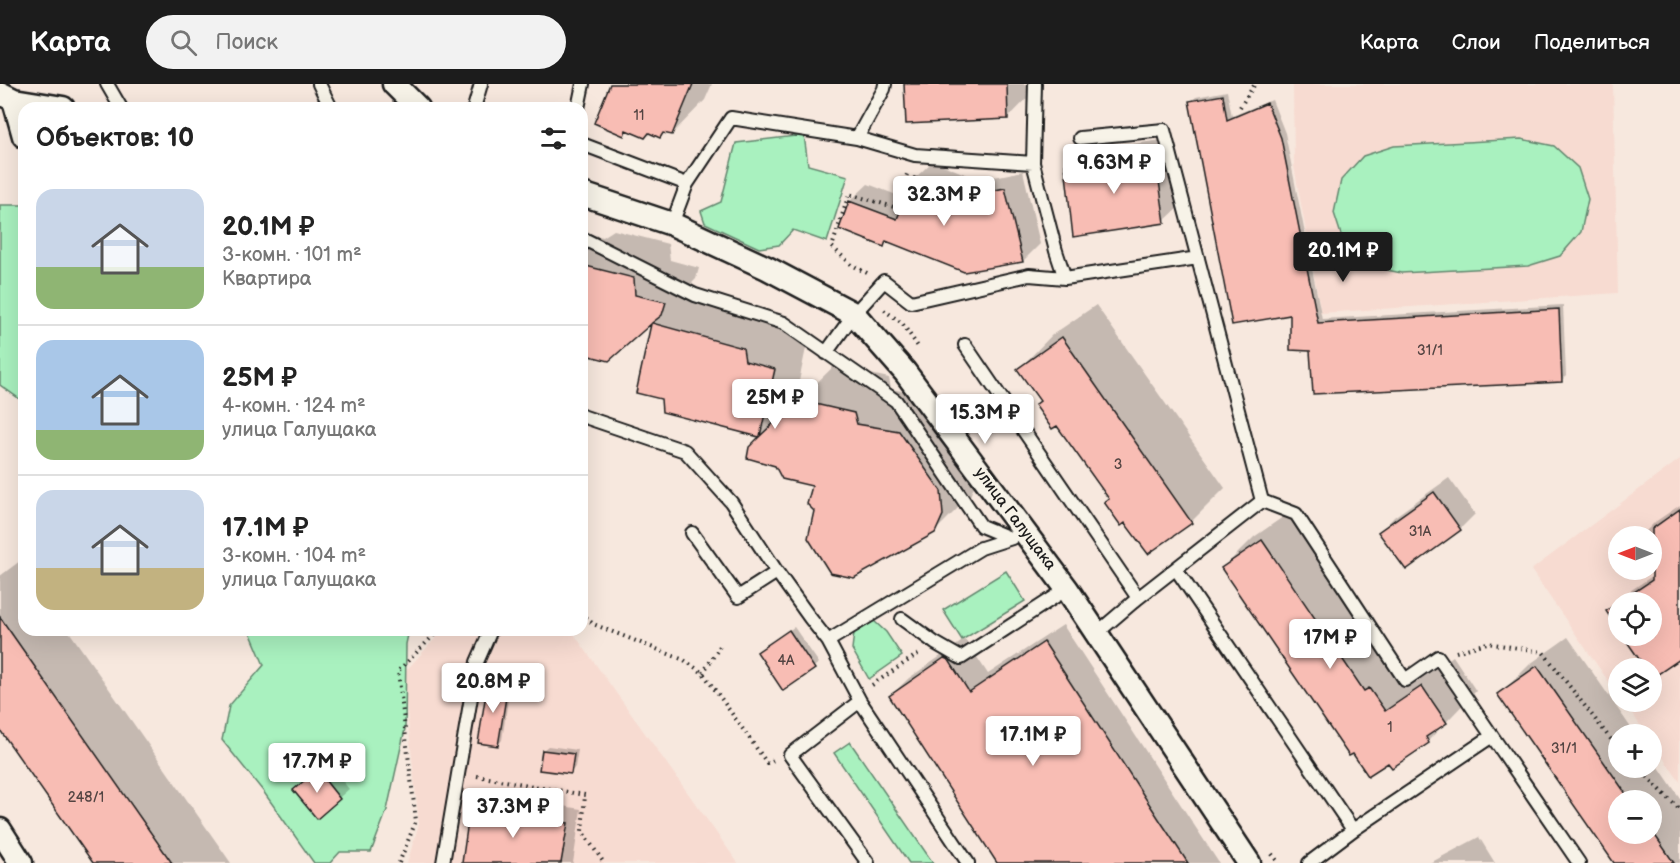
<!DOCTYPE html>
<html lang="ru">
<head>
<meta charset="utf-8">
<style>
  body { margin:0; font-family:"Balsamiq Sans",sans-serif; background:#f2f2f2; color:#222; height:100vh; display:flex; flex-direction:column; font-size:22px; white-space:nowrap }
  * { box-sizing:border-box; margin:0 }
  p { font-size:20px; color:#767676 }
  .icon { flex:none; width:33px; height:33px; fill:none; stroke:currentColor; stroke-width:2; stroke-linecap:round; stroke-linejoin:round }
  .map { position:relative; flex:1; overflow:hidden }
  .sheet { position:absolute; left:18px; top:18px; width:570px; height:534px; display:flex; flex-direction:column; background:#fff; border-radius:18px; box-shadow:0 6px 24px #0002 }
  .sheet>* { flex:none }
  .needle { width:39px; rotate:270deg }
  .fabs { position:absolute; left:1608px; top:442px; display:grid; gap:12px }
  .fabs a { display:grid; place-items:center; width:54px; height:54px; border-radius:50%; background:#fff; box-shadow:0 6px 24px #0002; font-size:30px }
  .price { position:absolute; translate:-50% -51px; padding:0 14px; border-radius:6px; background:#fff; color:#222; font-size:20px; line-height:39px; filter:drop-shadow(0 2px 3px #0008) }
  .price::after { content:''; position:absolute; left:50%; top:36px; width:18px; height:14px; margin-left:-9px; background:inherit; clip-path:polygon(0 0,100% 0,50% 100%) }
  .price.active { background:#1c1c1c; color:#fff }
  ul { padding:0; list-style:none }
  li { display:flex; align-items:center; gap:18px; height:150px; padding:0 18px }
  li+li { border-top:2px solid #e0e0e0 }
  li span { display:grid; place-items:center; flex:none; width:168px; height:120px; border-radius:18px; color:#555 }
  li>.icon { margin-inline-start:auto }
  span .icon { width:72px; height:72px; fill:#fffc; stroke-width:1 }
  li b { font-size:26px }
  h2 { display:flex; justify-content:space-between; align-items:center; height:72px; padding:0 18px; font-size:26px }
  header { display:flex; align-items:center; gap:36px; box-sizing:border-box; height:84px; padding:0 30px; background:#1c1c1c; color:#fff }
  header strong { font-size:28px }
  nav { display:flex; gap:33px; margin-inline-start:auto; font-size:21px }
  .search { width:420px; height:54px; background:#f2f2f2; display:flex; align-items:center; gap:15px; box-sizing:border-box; padding:0 21px; border-radius:33px; color:#767676; font-size:22px }
  .map>svg:first-child { display:block }
</style>
</head>
<body>
<header>
<strong>Карта</strong>
<div class="search"><svg class="icon" aria-label="search" viewBox="0 0 24 24"><circle cx="10" cy="10" r="6"/><path d="M15 15l6 6"/></svg>Поиск</div>
<nav><a>Карта</a><a>Слои</a><a>Поделиться</a></nav>
</header>
<div class="map">
<svg width="1680" height="779" viewBox="0 0 1680 779">
  <rect width="100%" height="100%" fill="#f7e8de"/>
  <filter id="ink" filterUnits="userSpaceOnUse"><feTurbulence type="fractalNoise" baseFrequency=".0167" numOctaves="2"/><feDisplacementMap in="SourceGraphic" scale="12" xChannelSelector="R" yChannelSelector="G"/><feConvolveMatrix kernelMatrix="1 2 1 2 8 2 1 2 1" color-interpolation-filters="sRGB"/></filter>
  <g filter="url(#ink)">
    <!-- built -->
    <path fill="#f7dbd1" fill-rule="evenodd" d="M 1293,0 L 1613,0 L 1618,209 L 1321,229 L 1294,82 Z
      M 1680,375 L 1680,698 L 1652,658 L 1652,651 L 1647,651 L 1624,618 L 1652,618 L 1652,585 L 1618,585 L 1618,611 L 1531,486 ZM 1618,453 L 1652,453 L 1652,486 L 1618,486 ZM 1618,519 L 1652,519 L 1652,552 L 1618,552 Z
      M 443,546 L 571,546 L 738,779 L 407,779 L 419,740 L 403,590 Z"/>
    <!-- green -->
    <path fill="#a9f1bf" stroke="#62866e" stroke-width="1.5" d="M 804,51 L 808,81 L 848,92 L 827,158 L 793,146 L 779,161 L 759,164 L 705,139 L 701,127 L 721,118 L 736,59 Z
      M 1521,55 L 1554,62 L 1578,84 L 1588,115 L 1581,148 L 1560,172 L 1528,182 L 1401,189 L 1369,182 L 1344,160 L 1334,129 L 1341,96 L 1363,72 L 1394,62 Z
      M 0,121 L 24,121 L 24,318 L 0,301 Z
      M 1006,487 L 1025,517 L 962,556 L 943,526 Z
      M 874,537 L 886,548 L 902,572 L 869,595 L 852,565 L 854,549 Z
      M 238,546 L 409,546 L 406,560 L 405,645 L 387,726 L 371,768 L 340,768 L 330,779 L 314,779 L 263,707 L 222,656 L 229,622 L 264,581 L 250,548 Z
      M 850,658 L 933,779 L 909,779 L 834,669 Z"/>
    <!-- shadow -->
    <path fill="#0003" fill-rule="evenodd" d="M 611,0 L 712,0 L 705,16 L 672,50 L 628,45 L 623,50 Z
      M 906,0 L 1041,0 L 1008,34 Z
      M 1227,7 L 1232,32 L 1272,16 L 1285,49 L 1322,235 L 1563,221 L 1566,292 L 1562,296 L 1312,266 L 1291,229 L 1191,17 L 1196,13 Z
      M 1169,55 L 1179,123 L 1164,137 L 1066,81 L 1081,67 Z
      M 933,77 L 980,96 L 1023,87 L 1040,160 L 1023,177 L 889,156 L 884,161 L 841,144 L 850,117 L 868,100 L 907,115 L 915,94 Z
      M 614,146 L 668,160 L 670,176 L 699,184 L 696,195 L 686,205 L 777,230 L 779,242 L 809,250 L 794,321 L 834,282 L 889,294 L 891,305 L 934,313 L 977,395 L 970,412 L 935,447 L 816,426 L 814,401 L 761,353 L 662,313 L 638,308 L 654,236 L 582,269 L 582,148 L 603,153 Z
      M 1096,221 L 1225,404 L 1191,438 L 1148,468 L 1019,285 L 1052,251 Z
      M 1449,394 L 1475,430 L 1460,445 L 1406,484 L 1380,448 L 1394,433 Z
      M 1680,421 L 1680,573 L 1653,592 L 1652,585 L 1648,585 L 1625,552 L 1652,552 L 1652,519 L 1618,519 L 1618,542 L 1608,527 L 1627,509 L 1658,488 L 1652,479 L 1652,453 L 1640,453 L 1655,438 Z
      M 1293,426 L 1395,578 L 1400,574 L 1416,598 L 1453,572 L 1476,607 L 1428,657 L 1393,682 L 1223,484 L 1254,453 Z
      M 20,477 L 24,483 L 24,546 L 68,546 L 231,779 L 94,779 L 0,644 L 0,492 Z
      M 1063,541 L 1219,779 L 999,779 L 890,612 L 909,594 L 964,556 L 967,558 L 988,590 Z
      M 794,543 L 819,579 L 783,605 L 758,568 Z
      M 1568,553 L 1636,651 L 1618,651 L 1618,684 L 1652,684 L 1652,673 L 1680,714 L 1680,779 L 1616,779 L 1499,611 L 1530,580 ZM 1618,717 L 1652,717 L 1652,750 L 1618,750 Z
      M 494,594 L 511,596 L 502,656 L 498,661 L 489,598 Z
      M 548,662 L 578,666 L 575,683 L 571,688 L 543,666 Z
      M 327,678 L 349,705 L 318,732 L 305,696 Z
      M 486,710 L 581,725 L 573,779 L 463,779 L 472,725 Z
      M 1479,753 L 1495,779 L 1430,779 Z"/>
    <!-- building -->
    <path fill="#f8bdb4" stroke="#1c1c1c" stroke-width="1.5" d="M 610,0 L 693,0 L 672,51 L 663,49 L 660,54 L 649,49 L 645,54 L 626,46 L 624,52 L 594,39 Z
      M 904,0 L 1007,0 L 1008,35 L 906,40 Z
      M 1223,11 L 1227,36 L 1267,19 L 1281,54 L 1318,239 L 1559,225 L 1562,298 L 1313,310 L 1310,267 L 1290,266 L 1290,231 L 1232,241 L 1189,17 Z
      M 1155,69 L 1165,139 L 1073,153 L 1065,81 Z
      M 914,93 L 962,113 L 1005,104 L 1023,178 L 964,188 L 886,157 L 884,163 L 839,145 L 849,117 L 897,135 Z
      M 582,181 L 634,194 L 635,211 L 666,218 L 662,231 L 652,239 L 743,264 L 745,277 L 775,285 L 760,352 L 798,316 L 854,329 L 857,340 L 899,347 L 941,407 L 943,431 L 935,449 L 854,494 L 830,489 L 808,454 L 814,427 L 807,420 L 812,402 L 782,395 L 775,382 L 747,374 L 749,363 L 759,353 L 662,328 L 661,315 L 636,309 L 651,240 L 609,277 L 582,270 Z
      M 1062,253 L 1192,439 L 1148,470 L 1125,439 L 1121,442 L 1104,418 L 1109,415 L 1057,342 L 1052,345 L 1035,321 L 1040,317 L 1017,285 Z
      M 1434,408 L 1461,446 L 1406,486 L 1378,448 Z
      M 1680,425 L 1680,575 L 1652,594 L 1652,585 L 1646,585 L 1623,552 L 1652,552 L 1652,519 L 1618,519 L 1618,545 L 1606,527 L 1652,496 L 1652,445 Z
      M 1262,456 L 1364,607 L 1369,604 L 1385,627 L 1422,602 L 1447,639 L 1426,653 L 1429,659 L 1392,684 L 1388,679 L 1368,692 L 1353,670 L 1349,672 L 1221,484 Z
      M 0,533 L 172,779 L 93,779 L 0,646 Z
      M 789,546 L 815,585 L 783,607 L 757,568 Z
      M 1044,558 L 1159,735 L 1188,779 L 997,779 L 889,612 L 944,574 L 949,576 L 969,608 Z
      M 1537,582 L 1631,717 L 1618,717 L 1618,750 L 1652,750 L 1652,747 L 1674,779 L 1614,779 L 1497,610 Z
      M 488,597 L 508,601 L 498,662 L 478,659 Z
      M 542,666 L 574,670 L 571,690 L 539,686 Z
      M 317,686 L 340,715 L 317,735 L 293,706 Z
      M 470,724 L 568,739 L 561,779 L 462,779 Z"/>
    <g fill="none" stroke-linecap="round" stroke-linejoin="round">
      <!-- lane casing -->
      <g stroke="#1c1c1c" stroke-width="16">
        <path id="lane" d="M 107,0 L 121,24
          M 319,0 L 331,24
          M 885,0 L 884,5 L 857,54 L 915,71 L 1033,79
          M 1035,0 L 1033,79 L 1056,167 L 1065,194 L 1198,174
          M 474,24 L 481,0
          M 578,24 L 583,0
          M 1080,54 L 1164,46 L 1262,417 L 1138,514 L 1097,549
          M 582,60 L 687,100
          M 672,140 L 687,100 L 731,34 L 857,54
          M 582,154 L 695,211 L 784,239 L 896,317 L 981,442 L 1010,454
          M 965,261 L 1138,514
          M 826,269 L 854,230 L 884,197 L 911,218 L 1029,191 L 1065,194
          M 582,332 L 685,367 L 731,418 L 777,488
          M 1262,417 L 1296,430 L 1405,596 L 1438,573 L 1492,652
          M 692,449 L 738,513 L 777,488 L 810,534 L 828,557 L 860,617 L 968,779
          M 1176,485 L 1353,746
          M 902,535 L 935,559 L 961,574 L 1067,505
          M 828,557 L 981,464 L 1012,454
          M 860,617 L 790,671 L 868,779
          M 443,779 L 477,578 L 491,546
          M 1309,779 L 1353,746 L 1492,652 L 1579,779"/>
      </g>
      <!-- street casing -->
      <g stroke="#1c1c1c" stroke-width="27">
        <path id="street" d="M 394,0 L 418,24
          M 0,9 L 14,16 L 24,52
          M 14,16 L 63,24
          M 582,110 L 672,140 L 767,184 L 854,230 L 905,288 L 1067,505 L 1249,779
          M 0,746 L 21,779"/>
      </g>
      <!-- path -->
      <path stroke="#1c1c1c" stroke-width="4" stroke-dasharray="1.5 4.5" stroke-linecap="butt" d="M 1240,23 L 1255,0
        M 867,189 L 852,181 L 832,163 L 849,110 L 894,123 L 908,88
        M 884,226 L 902,239 L 919,264
        M 582,529 L 593,540 L 684,576 L 703,589 L 767,679 L 774,676
        M 1456,568 L 1487,559 L 1543,568 L 1609,653 L 1618,663
        M 703,589 L 720,562
        M 872,601 L 918,570
        M 1639,684 L 1680,726
        M 477,692 L 585,711 L 582,747 L 604,779
        M 1272,770 L 1279,779
        M 399,779 L 416,737 L 398,587 L 439,546"/>
      <!-- lane -->
      <use href="#lane" stroke="#f7f3e8" stroke-width="12"/>
      <!-- street -->
      <use href="#street" stroke="#f7f3e8" stroke-width="22"/>
    </g>
  </g>
  <g text-anchor="middle" dominant-baseline="central" stroke-width="6" stroke-linejoin="round" paint-order="stroke">
    <!-- number labels -->
    <g font-size="14" fill="#534442">
      <text x="639" y="31">11</text>
      <text x="1430" y="266">31/1</text>
      <text x="1118" y="380">3</text>
      <text x="1420" y="447">31А</text>
      <text x="786" y="576">4А</text>
      <text x="1390" y="643">1</text>
      <text x="1564" y="664">31/1</text>
      <text x="86" y="713">248/1</text>
    </g>
    <!-- street labels -->
    <g font-size="16" fill="#1c1c1c" stroke="#f7f3e8">
      <text transform="translate(1015 435) rotate(53)">улица Галущака</text>
    </g>
  </g>
</svg>
<div class="fabs">
<a><svg class="needle" viewBox="-14 -14 28 28"><path d="M0-13l5 13h-10z" fill="#e53935"/><path d="M0 13l5-13h-10z" fill="#767676"/></svg></a>
<a><svg class="icon" aria-label="locate" viewBox="0 0 24 24"><circle cx="12" cy="12" r="6"/><path d="M12 2v4M12 18v4M2 12h4M18 12h4"/></svg></a>
<a><svg class="icon" aria-label="layers" viewBox="0 0 24 24"><path d="M12 4l9 5-9 5-9-5zM3 14l9 5 9-5"/></svg></a>
<a>+</a>
<a>−</a>
</div>
<b class="price" style="left:1114px;top:111px">9.63M ₽</b>
<b class="price" style="left:944px;top:143px">32.3M ₽</b>
<b class="price active" style="left:1343px;top:199px">20.1M ₽</b>
<b class="price" style="left:775px;top:346px">25M ₽</b>
<b class="price" style="left:985px;top:361px">15.3M ₽</b>
<b class="price" style="left:1330px;top:586px">17M ₽</b>
<b class="price" style="left:493px;top:630px">20.8M ₽</b>
<b class="price" style="left:1033px;top:683px">17.1M ₽</b>
<b class="price" style="left:317px;top:710px">17.7M ₽</b>
<b class="price" style="left:513px;top:755px">37.3M ₽</b>
<section class="sheet">
<h2>Объектов: 10<svg class="icon" aria-label="filters" viewBox="0 0 24 24"><path d="M4 7h16M4 17h16"/><circle cx="9" cy="7" r="2"/><circle cx="15" cy="17" r="2"/></svg></h2>
<ul>
<li><span style="background:linear-gradient(#c9d6e8 65%,#8fb573 0)"><svg class="icon" aria-label="home" viewBox="0 0 24 24"><path d="M3 11l9-7 9 7M6 9v11h12V9"/></svg></span><div><b>20.1M ₽</b><p>3-комн. · 101 m²</p><p>Квартира</p></div></li>
<li><span style="background:linear-gradient(#a9c7e8 75%,#8fb573 0)"><svg class="icon" aria-label="home" viewBox="0 0 24 24"><path d="M3 11l9-7 9 7M6 9v11h12V9"/></svg></span><div><b>25M ₽</b><p>4-комн. · 124 m²</p><p>улица Галущака</p></div></li>
<li><span style="background:linear-gradient(#c9d6e8 65%,#c2b280 0)"><svg class="icon" aria-label="home" viewBox="0 0 24 24"><path d="M3 11l9-7 9 7M6 9v11h12V9"/></svg></span><div><b>17.1M ₽</b><p>3-комн. · 104 m²</p><p>улица Галущака</p></div></li>
</ul>
</section>
</div>
</body>
</html>
